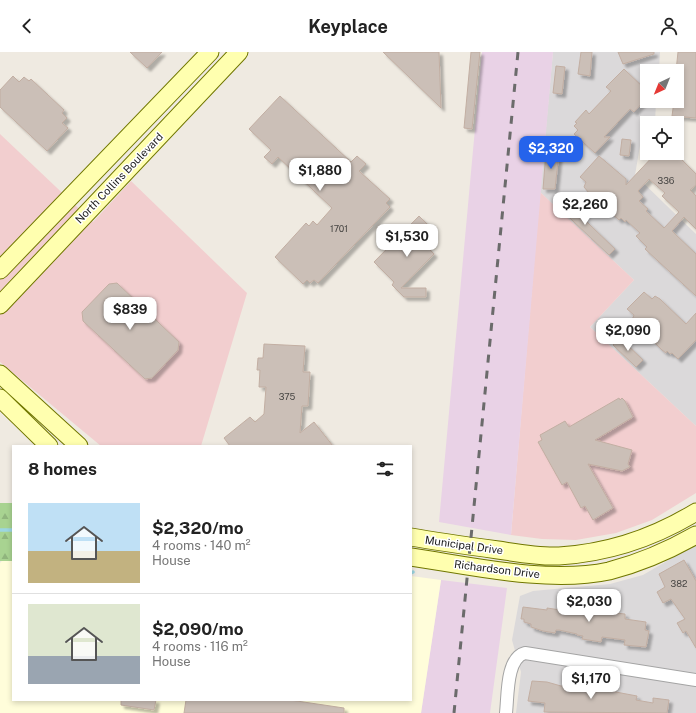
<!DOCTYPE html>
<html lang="en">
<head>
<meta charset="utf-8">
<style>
  body { margin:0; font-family:"Public Sans",sans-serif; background:#f2f2f2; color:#222; height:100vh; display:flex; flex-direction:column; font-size:15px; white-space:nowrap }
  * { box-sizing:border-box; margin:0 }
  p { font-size:13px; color:#767676 }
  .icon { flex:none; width:22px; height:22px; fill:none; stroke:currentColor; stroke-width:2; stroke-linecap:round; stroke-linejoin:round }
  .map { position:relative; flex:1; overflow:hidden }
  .panel { position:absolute; left:12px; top:393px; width:400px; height:256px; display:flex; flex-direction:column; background:#fff; border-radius:0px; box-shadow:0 2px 6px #0003 }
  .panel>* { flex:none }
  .needle { width:26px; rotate:223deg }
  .buttons { position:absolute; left:640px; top:12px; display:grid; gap:8px }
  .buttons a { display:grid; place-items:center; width:44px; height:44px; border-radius:0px; background:#fff; box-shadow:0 2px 6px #0003; font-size:20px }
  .price { position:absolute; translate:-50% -34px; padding:0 9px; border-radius:8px; background:#fff; color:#222; font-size:13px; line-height:26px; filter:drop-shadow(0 1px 2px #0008) }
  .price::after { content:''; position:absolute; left:50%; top:24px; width:12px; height:9px; margin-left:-6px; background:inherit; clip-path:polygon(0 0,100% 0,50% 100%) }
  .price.selected { background:#2563eb; color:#fff }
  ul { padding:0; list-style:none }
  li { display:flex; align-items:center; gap:12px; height:100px; padding:0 16px }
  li+li { border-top:1px solid #e0e0e0 }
  li span { display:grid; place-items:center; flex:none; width:112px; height:80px; border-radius:0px; color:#555 }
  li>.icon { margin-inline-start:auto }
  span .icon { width:48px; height:48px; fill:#fffc; stroke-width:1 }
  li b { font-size:17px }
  h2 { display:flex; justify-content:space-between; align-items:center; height:48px; padding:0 16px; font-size:17px }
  header { display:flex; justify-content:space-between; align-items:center; height:52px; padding:0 16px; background:#fff; font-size:18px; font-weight:700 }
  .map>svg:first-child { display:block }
</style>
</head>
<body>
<header><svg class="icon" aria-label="back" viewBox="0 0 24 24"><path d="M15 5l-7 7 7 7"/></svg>Keyplace<svg class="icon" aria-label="person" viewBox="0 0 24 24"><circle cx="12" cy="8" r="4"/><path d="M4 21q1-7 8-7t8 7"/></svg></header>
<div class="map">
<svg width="696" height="661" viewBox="0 0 696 661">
  <defs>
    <pattern id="forest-firs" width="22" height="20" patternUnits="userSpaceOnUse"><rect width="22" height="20" fill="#a8d391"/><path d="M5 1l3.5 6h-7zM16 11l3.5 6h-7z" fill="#90b57d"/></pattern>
    <filter id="shadow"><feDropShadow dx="3.5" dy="3.5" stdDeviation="1" flood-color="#0004"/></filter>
  </defs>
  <rect width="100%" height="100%" fill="#efeae1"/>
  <!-- residential -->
  <path fill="#dbd9da" d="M 553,0 L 660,0 L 659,19 L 647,19 L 647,49 L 656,49 L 655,71 L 647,71 L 647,82 L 642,82 L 635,123 L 696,182 L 696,374 L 590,275 L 634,228 L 540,140 Z
    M 696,492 L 696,661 L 516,661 L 521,620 L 512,588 L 520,544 L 533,539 L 610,532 L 643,523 Z"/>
  <!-- commercial -->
  <path fill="#f2cecf" d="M 0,82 L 93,170 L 131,129 L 247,241 L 201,394 L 101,394 L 0,310 Z
    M 540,140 L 634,228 L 590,275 L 696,374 L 696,441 L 652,468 L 616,481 L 576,488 L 542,487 L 511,483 Z"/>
  <!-- industrial -->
  <path fill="#e9d2e6" d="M 482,0 L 553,0 L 511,483 L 439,470 Z
    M 441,528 L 507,536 L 490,661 L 421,661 Z"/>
  <!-- education -->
  <path fill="#fffdda" d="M 13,497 L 13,648 L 411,648 L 411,524 L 441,528 L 421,661 L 0,661 L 0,511 Z"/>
  <!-- forest -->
  <path fill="url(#forest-firs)" d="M 0,451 L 13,451 L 13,509 L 0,509 Z"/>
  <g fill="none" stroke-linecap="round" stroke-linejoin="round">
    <!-- stream -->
    <path stroke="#9cd6e2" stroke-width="3.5" d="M 0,478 L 13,478
      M 411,521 L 413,520"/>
  </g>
  <!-- building -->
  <path fill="#cbbfb7" stroke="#c2aea2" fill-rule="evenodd" filter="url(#shadow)" d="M 130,0 L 162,0 L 147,16 Z
    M 383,0 L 439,0 L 441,56 Z
    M 471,0 L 480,0 L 472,77 L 464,76 Z
    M 581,0 L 592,0 L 590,24 L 578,22 Z
    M 618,0 L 654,0 L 654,2 L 623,12 Z
    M 678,0 L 696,0 L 696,66 L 672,64 L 674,49 L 677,49 L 678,20 L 676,19 Z
    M 556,14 L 565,15 L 562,42 L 553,41 Z
    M 624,17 L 645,37 L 643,40 L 646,42 L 642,47 L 644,49 L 634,60 L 630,57 L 604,85 L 610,85 L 595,101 L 574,82 L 578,78 L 574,74 L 577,71 L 575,70 L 586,58 L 589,62 L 611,39 L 606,35 Z
    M 13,24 L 19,30 L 24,25 L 29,29 L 31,27 L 64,58 L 62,61 L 67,66 L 62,71 L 68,76 L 47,99 L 0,55 L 0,38 Z
    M 280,44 L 351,110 L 357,104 L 366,112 L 359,119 L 390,147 L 386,151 L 390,155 L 318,231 L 314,228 L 310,231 L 307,228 L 303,232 L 275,205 L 306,171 L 309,174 L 313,169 L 317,173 L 332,156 L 278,105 L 272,112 L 264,105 L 271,98 L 249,77 Z
    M 622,87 L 631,88 L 629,104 L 620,103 Z
    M 546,99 L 559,100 L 555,137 L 543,137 Z
    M 656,101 L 675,101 L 696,122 L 696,133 L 690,138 L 696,144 L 696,177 L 684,165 L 672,179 L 696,202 L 696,244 L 645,197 L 647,195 L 636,184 L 640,181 L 626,168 L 625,170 L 621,166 L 619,168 L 589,141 L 584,135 L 586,130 L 580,125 L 599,104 L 626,127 L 626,133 ZM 649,127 L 665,141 L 662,144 L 679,160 L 664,176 L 646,159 L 648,157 L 639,149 L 643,145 L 638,139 Z
    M 562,146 L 615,197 L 609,203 L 556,153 Z
    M 419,164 L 431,176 L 420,188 L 434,202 L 401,236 L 426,236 L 426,245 L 404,245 L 392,233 L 394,230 L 374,210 Z
    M 117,231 L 179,290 L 178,298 L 152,326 L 145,327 L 83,269 L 82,260 L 109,232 Z
    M 644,240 L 652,247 L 655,244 L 660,247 L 686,272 L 696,261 L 696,288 L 678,307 L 672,301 L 670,302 L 667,299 L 666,301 L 662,298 L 632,268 L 634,263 L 627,257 Z
    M 620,286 L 643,308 L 636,315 L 613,293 Z
    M 264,292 L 305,294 L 303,320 L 310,320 L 308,354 L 302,354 L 300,381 L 314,370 L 333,394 L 230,394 L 224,386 L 250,365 L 255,370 L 264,362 L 266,335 L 259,335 L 260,318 L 257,318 L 258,306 L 263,306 Z
    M 619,346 L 620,348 L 622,346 L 625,349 L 633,365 L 595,388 L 632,398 L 628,412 L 630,415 L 622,419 L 588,412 L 613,456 L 593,468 L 585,454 L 581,456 L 567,430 L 562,433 L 538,390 L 542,388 L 540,383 L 565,369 L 569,375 Z
    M 684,508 L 696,529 L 696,596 L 686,579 L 683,581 L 677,571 L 685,567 L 671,547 L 663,551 L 657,540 L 665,535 L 659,522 Z
    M 600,542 L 609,543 L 606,560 L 625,562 L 625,567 L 646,570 L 645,578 L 649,579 L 646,595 L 624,593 L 625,588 L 602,585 L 601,590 L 582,587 L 583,584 L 577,583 L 577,582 L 559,578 L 556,578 L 555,581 L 543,579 L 531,575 L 531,572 L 524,570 L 524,567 L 521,567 L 523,555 L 547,558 L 547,556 L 574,560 L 576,552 L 587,554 L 588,549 L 596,548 L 597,543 L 600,543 Z
    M 532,629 L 547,630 L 561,634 L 600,637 L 637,644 L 636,648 L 653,651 L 653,646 L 669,648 L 667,661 L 544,660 L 545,651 L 528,649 Z
    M 121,648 L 156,648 L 154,658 L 121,653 Z
    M 186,648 L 290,648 L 344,656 L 344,661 L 184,661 Z"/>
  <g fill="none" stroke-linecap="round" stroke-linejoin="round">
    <!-- street casing -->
    <g stroke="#a4a4a4" stroke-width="14">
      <path id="street" d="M 506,661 C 508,644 506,606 525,601 L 696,628"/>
    </g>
    <!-- secondary casing -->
    <g stroke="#717700" stroke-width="19">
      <path id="secondary" d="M 0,218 L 210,0
        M 0,253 L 239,0
        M 0,322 L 79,394
        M 0,346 L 49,394
        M 411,485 C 440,490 469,494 498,498 C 518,501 539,505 559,504 C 607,501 655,485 696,460
        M 411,505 C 472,514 549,532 609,519 C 640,511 668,499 696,483"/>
    </g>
    <!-- street -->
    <use href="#street" stroke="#fff" stroke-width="12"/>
    <!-- secondary -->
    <use href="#secondary" stroke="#ffffaf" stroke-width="17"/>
    <!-- rail -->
    <path stroke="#6b6b6b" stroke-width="3" stroke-dasharray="8 8" stroke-linecap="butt" d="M 454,661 L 518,0"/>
  </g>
  <g text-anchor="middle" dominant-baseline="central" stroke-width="3" stroke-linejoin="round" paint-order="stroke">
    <!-- number labels -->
    <g font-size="9" fill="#484644">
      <text x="666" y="128">336</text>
      <text x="339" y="176">1701</text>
      <text x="287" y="344">375</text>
      <text x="679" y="531">382</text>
    </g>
    <!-- street labels -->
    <g font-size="11" fill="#1d1d1d" stroke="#fff">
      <text transform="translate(119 126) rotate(-46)">North Collins Boulevard</text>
      <text transform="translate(464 493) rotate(8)">Municipal Drive</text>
      <text transform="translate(497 517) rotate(7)">Richardson Drive</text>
    </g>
  </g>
</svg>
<div class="buttons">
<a><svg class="needle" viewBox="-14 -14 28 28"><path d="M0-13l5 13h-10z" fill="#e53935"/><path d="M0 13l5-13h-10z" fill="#767676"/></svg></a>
<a><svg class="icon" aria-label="locate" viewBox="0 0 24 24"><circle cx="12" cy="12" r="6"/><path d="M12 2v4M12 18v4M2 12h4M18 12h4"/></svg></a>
</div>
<b class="price selected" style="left:551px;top:118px">$2,320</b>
<b class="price" style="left:320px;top:140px">$1,880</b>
<b class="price" style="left:585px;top:174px">$2,260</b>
<b class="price" style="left:407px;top:206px">$1,530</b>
<b class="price" style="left:130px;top:279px">$839</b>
<b class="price" style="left:628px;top:300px">$2,090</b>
<b class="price" style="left:589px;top:571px">$2,030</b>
<b class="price" style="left:591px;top:648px">$1,170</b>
<section class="panel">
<h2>8 homes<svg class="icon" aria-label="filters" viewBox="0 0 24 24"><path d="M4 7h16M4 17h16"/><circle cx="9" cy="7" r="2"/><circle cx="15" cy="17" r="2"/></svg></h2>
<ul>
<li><span style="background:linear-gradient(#bfe0f5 60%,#c2b280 0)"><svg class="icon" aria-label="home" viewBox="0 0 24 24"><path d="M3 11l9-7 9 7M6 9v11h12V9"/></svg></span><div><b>$2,320/mo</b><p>4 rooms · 140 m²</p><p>House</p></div></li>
<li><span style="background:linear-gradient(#dfe7d0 65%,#9aa5b1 0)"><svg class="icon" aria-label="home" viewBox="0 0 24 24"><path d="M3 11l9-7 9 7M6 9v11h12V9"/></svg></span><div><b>$2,090/mo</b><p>4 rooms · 116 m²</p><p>House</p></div></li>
</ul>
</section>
</div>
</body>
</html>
